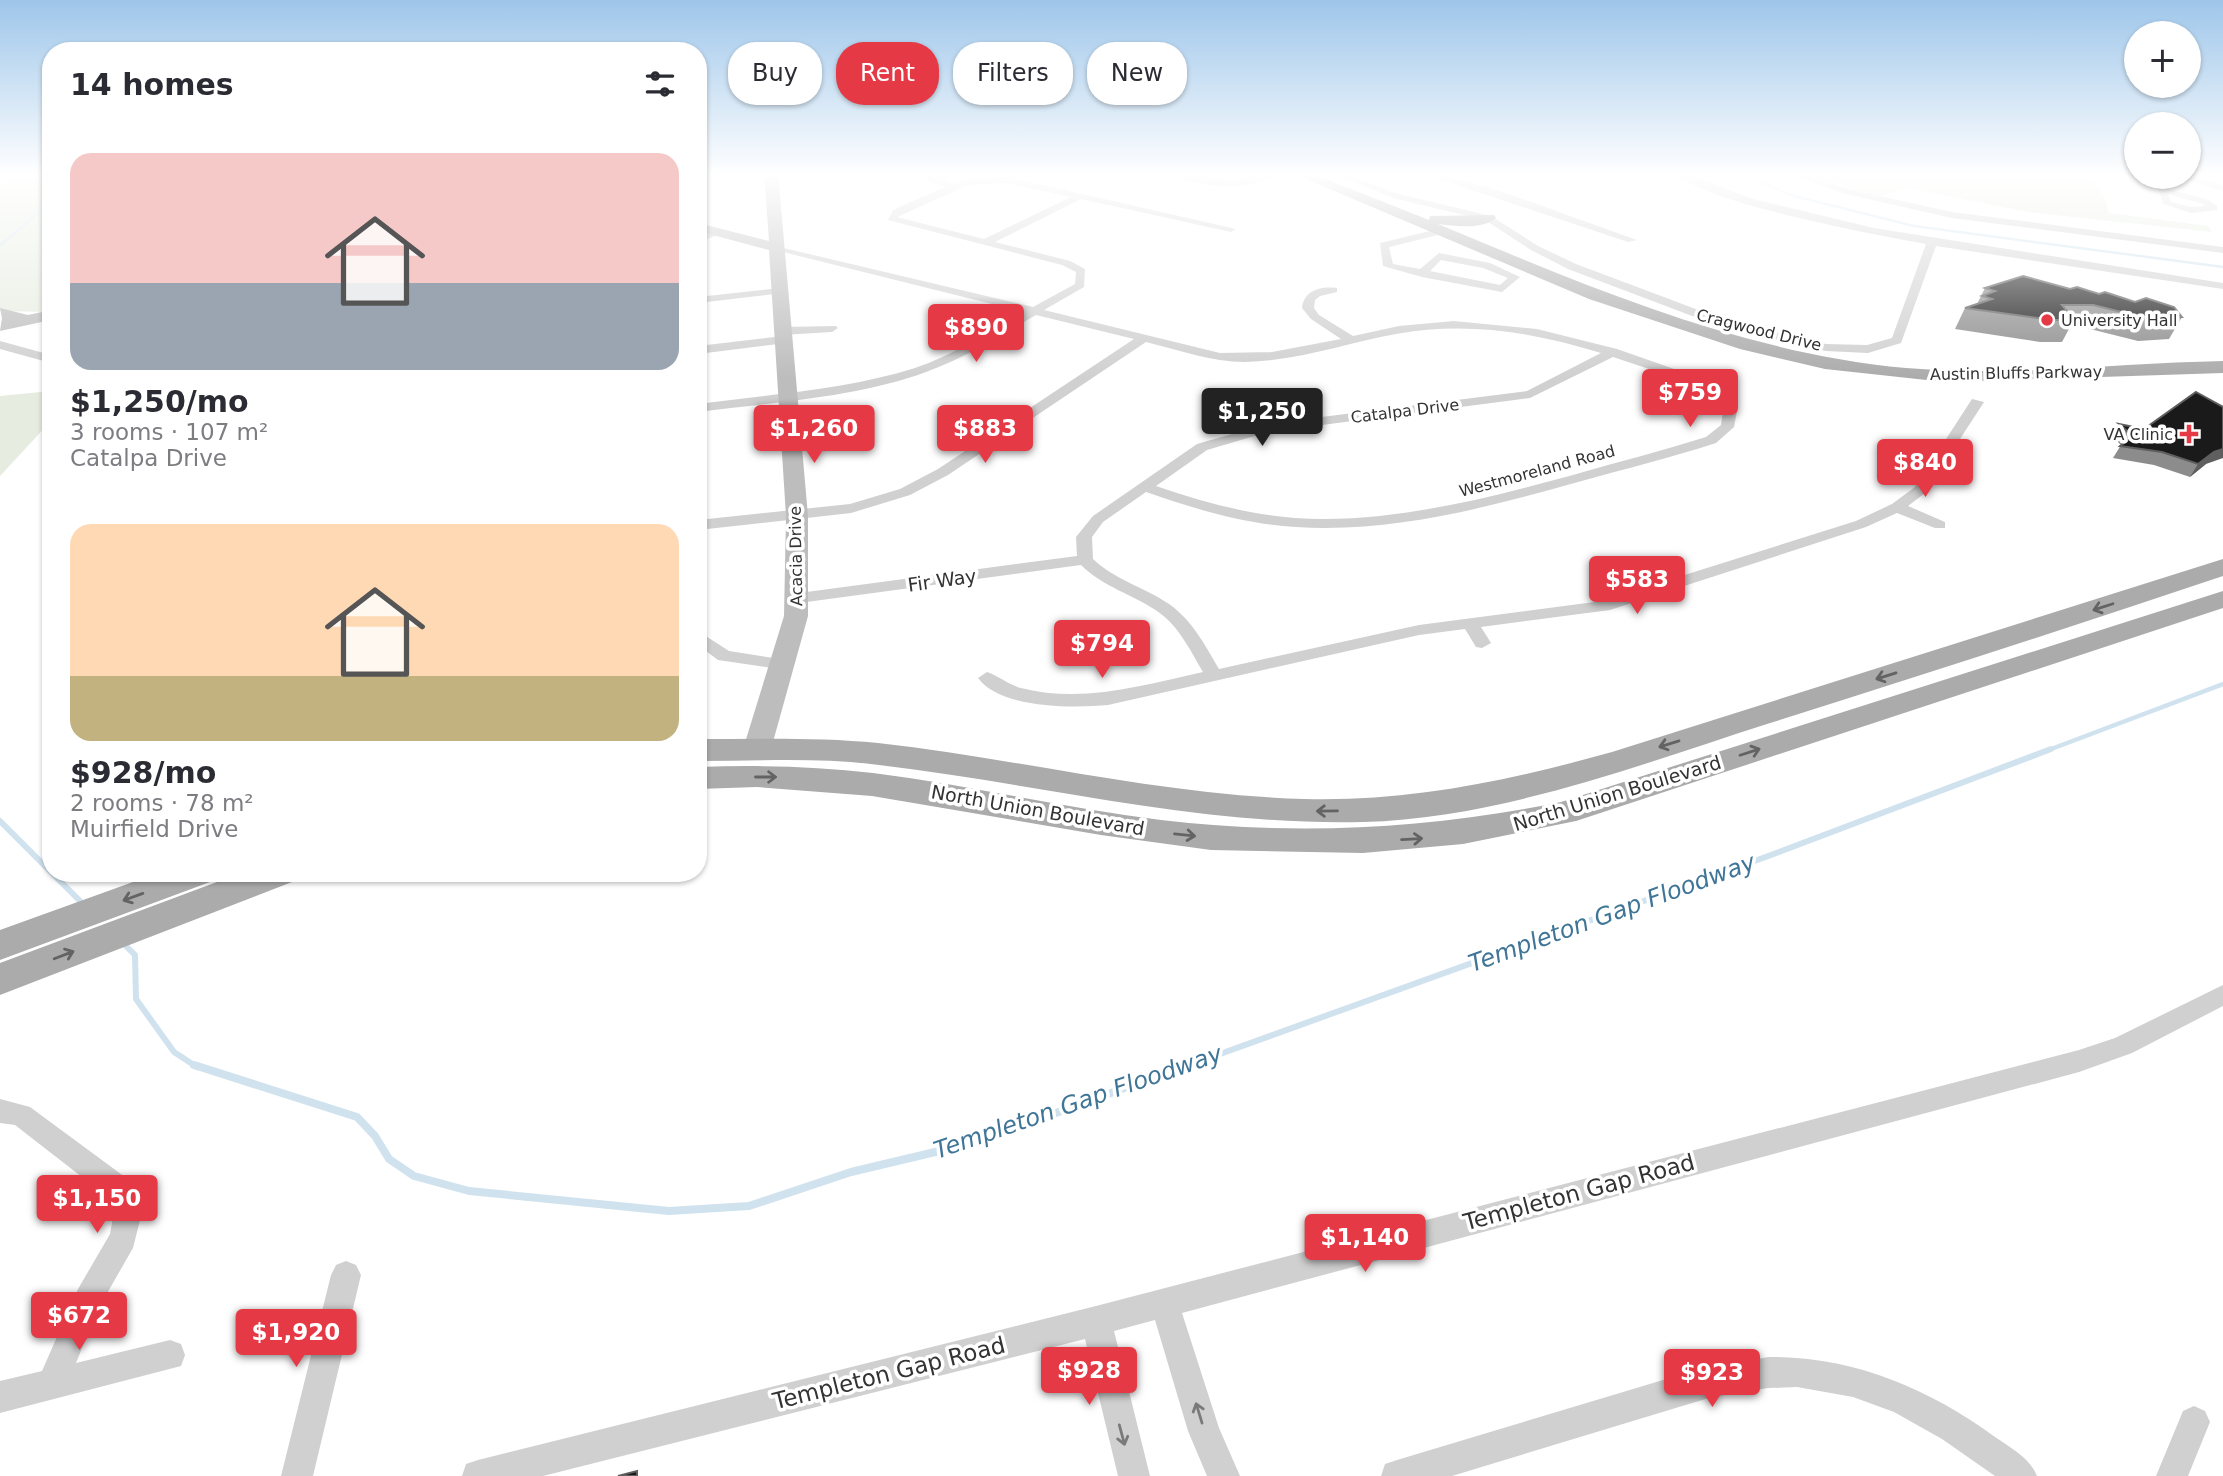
<!DOCTYPE html>
<html lang="en">
<head>
<meta charset="utf-8">
<style>
  body { margin:0; font-family:"DejaVu Sans",sans-serif; background:#f2f2f3; color:#2b2b33; height:100vh; display:flex; flex-direction:column; font-size:26px; white-space:nowrap }
  * { box-sizing:border-box; margin:0 }
  p { font-size:23px; color:#7c7c81 }
  .icon { flex:none; width:38px; height:38px; fill:none; stroke:currentColor; stroke-width:2; stroke-linecap:round; stroke-linejoin:round }
  .map { position:relative; flex:1; overflow:hidden }
  .panel { position:absolute; left:42px; top:42px; width:665px; height:840px; display:flex; flex-direction:column; background:#fff; border-radius:28px; box-shadow:0 2px 5px #0004 }
  .panel>* { flex:none }
  .guide { position:absolute; left:728px; top:42px; width:665px; height:63px; display:flex; gap:14px }
  .tools { position:absolute; left:2124px; top:21px; display:grid; gap:14px }
  .tools a { display:grid; place-items:center; width:77px; height:77px; border-radius:50%; background:#fff; box-shadow:0 2px 5px #0004; font-size:35px }
  .price { position:absolute; translate:-50% -60px; padding:0 16px; border-radius:7px; background:#e63946; color:#fff; font-size:23px; line-height:46px; filter:drop-shadow(0 2px 4px #0008) }
  .price::after { content:''; position:absolute; left:50%; top:42px; width:21px; height:16px; margin-left:-10px; background:inherit; clip-path:polygon(0 0,100% 0,50% 100%) }
  .price.current { background:#222; color:#fff }
  ul { padding:0; list-style:none }
  li { display:grid; align-content:center; gap:14px; height:371px; padding:0 28px }
  li span { display:grid; place-items:center; height:217px; border-radius:21px; color:#555 }
  li>.icon { margin-inline-start:auto }
  span .icon { width:126px; height:126px; fill:#fffc; stroke-width:1 }
  li b { font-size:30px }
  h2 { display:flex; justify-content:space-between; align-items:center; height:84px; padding:0 28px; font-size:30px }
  .pill { padding:0 24px; border-radius:28px; background:#fff; box-shadow:0 2px 5px #0004; font-size:24px; line-height:63px }
  .pill.current { background:#e63946; color:#fff }
  .map>svg:first-child { display:block }
</style>
</head>
<body>
<div class="map">
<svg width="2223" height="1476" viewBox="0 0 2223 1476">
  <rect width="100%" height="100%" fill="#fff"/>
  <!-- green -->
  <path fill="#e6ecdf" d="M 21,173 L 51,173 L 51,312 L 0,311 L 0,189 Z
    M 1802,173 L 2069,173 C 2096,182 2102,184 2109,213 L 2208,226 L 2212,232 L 2028,212 L 1906,188 L 1879,197 Z
    M 51,391 L 51,421 L 0,476 L 0,396 Z"/>
  <g fill="none" stroke-linecap="round" stroke-linejoin="round">
    <!-- stream-far3 -->
    <path stroke="#cfe2ee" stroke-width="2.5" d="M 1736,173 L 1794,196 L 1914,226 L 2223,267
      M 0,245 L 51,203"/>
    <!-- stream-far2 -->
    <path stroke="#cfe2ee" stroke-width="4.5" d="M 2046,751 L 2223,684"/>
    <!-- stream-far1 -->
    <path stroke="#cfe2ee" stroke-width="6" d="M 0,821 L 84,905
      M 121,941 L 135,955 L 136,999 L 174,1052 L 197,1067
      M 1184,1067 L 1771,855 L 2051,749"/>
    <!-- stream -->
    <path stroke="#cfe2ee" stroke-width="8" d="M 194,1065 L 357,1117 L 375,1136 L 389,1159 L 414,1176 L 469,1191 L 669,1211 L 749,1206 L 851,1172 L 973,1143 L 1188,1065"/>
    <!-- street -->
    <path fill="#d0d0d0" fill-rule="evenodd" d="M 698,173 L 719,173 L 698,177 Z
      M 920,173 L 929,173 L 953,184 L 966,179 L 1007,177 L 1236,229 L 1231,232 L 1081,199 L 995,242 L 1070,261 L 1085,269 L 1084,287 L 1044,310 L 1220,353 L 1272,352 L 1341,339 L 1311,319 L 1302,308 C 1304,290 1321,286 1337,288 L 1337,292 L 1320,296 L 1315,300 L 1314,308 L 1319,315 L 1353,336 L 1399,326 L 1454,321 L 1537,329 L 1617,349 L 1697,377 L 1718,390 L 1737,411 L 1734,427 L 1716,443 C 1670,458 1624,469 1578,482 C 1486,508 1392,533 1296,527 C 1244,524 1195,509 1146,492 L 1103,522 L 1092,537 L 1093,559 C 1115,580 1144,587 1169,604 C 1192,620 1205,645 1219,669 L 1419,625 L 1602,601 L 1856,521 L 1892,504 L 1915,487 L 1972,399 L 1984,402 L 1925,493 L 1908,506 L 1945,522 L 1945,528 L 1935,528 L 1897,513 L 1866,527 L 1610,610 L 1481,627 L 1491,643 L 1482,648 L 1476,647 L 1465,629 L 1419,635 L 1108,705 C 1073,708 1001,709 978,678 L 987,672 C 999,676 1009,685 1021,688 C 1083,704 1143,685 1203,672 C 1190,650 1179,626 1157,611 C 1132,594 1103,587 1081,565 L 799,603 L 791,598 L 799,593 L 1077,556 L 1076,537 L 1093,516 L 1197,444 L 1267,424 L 1527,391 L 1601,353 C 1534,332 1466,321 1396,334 C 1347,343 1297,361 1245,362 C 1211,362 1179,350 1146,342 L 948,475 L 910,495 L 851,513 L 698,530 L 698,520 L 850,504 L 900,489 L 938,469 L 1134,339 L 1036,315 C 1000,336 965,358 926,372 C 855,398 773,402 698,412 L 698,404 C 770,394 845,390 915,368 C 954,355 989,332 1024,312 L 771,249 L 771,245 L 1033,307 L 1075,284 L 1076,272 L 1062,265 L 888,220 L 893,210 L 945,187 L 927,181 ZM 1007,183 L 1071,197 L 984,239 L 897,217 L 968,185 ZM 1613,357 L 1688,382 L 1709,395 L 1723,411 L 1721,425 L 1706,437 C 1662,451 1617,462 1573,475 C 1483,499 1390,524 1295,518 C 1247,514 1202,502 1156,486 L 1207,450 L 1268,432 L 1530,398 Z
      M 1171,173 L 1237,181 L 1267,173 L 1275,174 C 1254,192 1192,189 1171,173 Z
      M 1331,173 L 1343,173 L 1399,194 L 1491,216 L 1538,246 L 1576,264 L 1725,320 L 1826,344 L 1867,345 L 1892,338 L 1926,244 C 1876,235 1707,204 1675,173 L 1685,173 L 1753,199 L 1874,228 L 2223,283 L 2223,289 L 1936,246 L 1901,343 L 1868,353 L 1826,351 L 1716,325 L 1568,269 L 1531,250 L 1485,220 L 1393,198 Z
      M 1421,173 L 1434,173 L 1500,191 L 1637,240 L 1628,242 Z
      M 1789,173 L 1801,173 L 1848,189 L 1952,212 L 2223,247 L 2223,253 L 1952,218 L 1842,193 Z
      M 2189,175 L 2223,185 L 2223,191 L 2182,178 L 2164,184 L 2165,188 L 2209,200 L 2217,206 L 2217,210 L 2191,213 L 2163,204 L 2156,181 ZM 2168,194 L 2203,204 L 2205,206 L 2191,207 L 2171,202 Z
      M 1442,228 L 1447,231 L 1446,233 L 1389,247 L 1393,264 L 1420,269 L 1439,253 L 1490,263 L 1520,277 L 1502,292 L 1422,277 L 1383,266 L 1380,243 ZM 1441,260 L 1483,268 L 1508,278 L 1500,285 L 1430,271 Z
      M 717,229 L 721,230 L 721,234 L 698,242 L 698,235 Z
      M 779,288 L 783,289 L 783,293 L 698,303 L 698,297 Z
      M 836,326 L 838,328 L 832,332 L 782,335 L 776,331 L 782,327 Z
      M 782,336 L 788,340 L 786,343 L 698,354 L 698,346 Z
      M 0,341 L 51,355 L 51,363 L 0,349 Z
      M 698,631 L 729,651 L 780,659 L 789,664 L 780,669 L 718,660 L 698,645 Z
      M 2223,985 L 2223,1006 L 2132,1053 L 2079,1072 L 1182,1313 L 1219,1428 L 1240,1476 L 1207,1476 L 1188,1431 L 1155,1320 L 1114,1331 L 1150,1476 L 1118,1476 L 1085,1339 L 543,1476 L 462,1476 L 466,1464 L 478,1460 L 1096,1306 L 2079,1050 L 2115,1038 Z
      M 0,1099 L 30,1107 L 129,1180 L 142,1212 L 133,1248 L 98,1309 L 76,1363 L 170,1340 L 181,1344 L 185,1355 L 181,1366 L 0,1413 L 0,1381 L 42,1371 L 78,1289 L 110,1234 L 114,1212 L 109,1198 L 15,1125 L 0,1123 Z
      M 346,1261 L 356,1265 L 361,1275 L 313,1476 L 281,1476 L 331,1275 L 336,1265 Z
      M 1768,1357 C 1852,1356 1928,1388 1995,1437 C 2011,1448 2030,1458 2037,1476 L 1995,1476 L 1942,1439 L 1894,1412 L 1853,1397 L 1797,1387 L 1768,1388 L 1712,1397 L 1452,1476 L 1381,1476 L 1385,1464 L 1397,1460 L 1683,1374 Z
      M 2194,1406 L 2205,1411 L 2210,1422 L 2188,1476 L 2156,1476 L 2183,1411 Z"/>
    <!-- secondary -->
    <path fill="#bdbdbd" fill-rule="evenodd" d="M 764,173 L 778,173 L 808,516 L 808,616 L 771,749 L 767,756 L 757,758 L 747,756 L 743,749 L 784,616 L 786,516 L 769,250 L 698,231 L 698,223 L 769,241 Z
      M 0,308 L 28,315 L 51,310 L 51,320 L 0,331 L 2,318 Z"/>
    <!-- primary -->
    <path fill="#ababab" fill-rule="evenodd" d="M 1292,173 L 1311,173 L 1429,220 L 1430,216 L 1494,215 L 1496,218 C 1482,230 1455,226 1438,224 C 1589,287 1742,353 1906,368 C 2011,377 2118,363 2223,361 L 2223,373 L 1945,382 L 1825,369 L 1740,349 L 1589,299 Z
      M 2223,559 L 2223,576 C 2072,627 1919,676 1767,724 C 1636,766 1501,818 1363,822 C 1198,826 1041,784 879,765 C 819,757 758,761 698,761 L 698,739 C 758,739 819,737 878,743 C 1021,759 1160,795 1304,799 C 1409,802 1512,780 1612,752 Z
      M 2223,591 L 2223,608 L 1576,821 L 1463,844 L 1363,853 L 1211,850 L 1101,835 L 872,796 L 757,787 L 698,789 L 698,767 C 757,765 815,766 873,773 C 969,785 1064,808 1161,820 C 1296,836 1428,829 1561,802 Z
      M 158,873 L 215,873 L 210,882 L 0,960 L 0,930 Z
      M 241,873 L 297,873 L 292,882 L 0,995 L 0,963 Z"/>
  </g>
  <!-- wall -->
  <path fill="#8c8c8c" d="M 1985,288 L 2070,289 L 2099,294 L 2182,317 L 2169,339 L 2138,341 L 2082,327 L 2070,327 L 2062,342 L 2040,342 L 1955,329 L 1965,308 L 1977,304 Z
    M 2119,424 L 2144,429 L 2206,464 L 2190,477 L 2154,465 L 2113,458 L 2121,445 L 2112,436 Z"/>
  <!-- shaded-wall -->
  <path fill="#5f5f5f" d="M 2223,449 L 2223,458 L 2206,464 L 2190,477 L 2198,464 L 2214,452 Z"/>
  <!-- building -->
  <path fill="#1a1a1a" stroke="#5f5f5f" stroke-width="2" d="M 2023,276 L 2070,289 L 2077,287 L 2099,294 L 2105,292 L 2135,302 L 2146,298 L 2174,307 L 2182,317 L 2150,319 L 2093,305 L 2062,305 L 2074,320 L 2052,320 L 1965,308 L 1992,299 L 1982,296 L 1995,291 L 1985,288 Z
    M 2196,392 L 2223,407 L 2223,449 L 2214,452 L 2198,464 L 2162,452 L 2120,446 L 2133,436 L 2119,424 L 2144,429 Z
    M 637,1471 L 637,1476 L 618,1476 Z"/>
  <!-- one-way arrows -->
  <defs><path id="oneway-shaft" d="M-6 0H5M1.5-3L5.5 0L1.5 3" fill="none" stroke-width="1.6" stroke-linecap="round" stroke-linejoin="round" transform="scale(1.75)"/></defs>
  <g stroke="#636363">
    <use href="#oneway-shaft" transform="translate(2103 607) rotate(162)"/>
    <use href="#oneway-shaft" transform="translate(1886 676) rotate(163)"/>
    <use href="#oneway-shaft" transform="translate(1669 744) rotate(163)"/>
    <use href="#oneway-shaft" transform="translate(1750 752) rotate(-18)"/>
    <use href="#oneway-shaft" transform="translate(766 777)"/>
    <use href="#oneway-shaft" transform="translate(1327 811) rotate(179)"/>
    <use href="#oneway-shaft" transform="translate(1185 835) rotate(6)"/>
    <use href="#oneway-shaft" transform="translate(1412 839) rotate(-3)"/>
    <use href="#oneway-shaft" transform="translate(133 897) rotate(160)"/>
    <use href="#oneway-shaft" transform="translate(64 955) rotate(-21)"/>
  </g>
  <g stroke="#7a7a7a">
    <use href="#oneway-shaft" transform="translate(1199 1413) rotate(-107)"/>
    <use href="#oneway-shaft" transform="translate(1122 1435) rotate(75)"/>
  </g>
  <!-- sky -->
  <linearGradient id="sky" x2="0" y2="1"><stop stop-color="#9ec6ea"/><stop offset="0.46" stop-color="#fff"/><stop offset="1" stop-color="#fff" stop-opacity="0"/></linearGradient>
  <rect width="2223" height="379" fill="url(#sky)"/>
  <!-- markers -->
  <g fill="#e63946" stroke="#fff" stroke-width="2.5">
    <circle cx="2047" cy="320" r="7"/>
    <path d="M2185.5 423.5h7v7h7v7h-7v7h-7v-7h-7v-7h7z"/>
  </g>
  <g text-anchor="middle" dominant-baseline="central" stroke-width="7" stroke-linejoin="round" paint-order="stroke">
    <!-- far-poi labels -->
    <g font-size="16" fill="#333" stroke="#fff" text-anchor="start">
      <text x="2061" y="320">University Hall</text>
      <text x="2173" y="434" text-anchor="end">VA Clinic</text>
    </g>
    <!-- far-street labels -->
    <g font-size="16" fill="#333" stroke="#fff">
      <text transform="translate(1759 330) rotate(14)">Cragwood Drive</text>
      <text transform="translate(2016 373) rotate(-1)">Austin Bluffs Parkway</text>
      <text transform="translate(1405 411) rotate(-7)">Catalpa Drive</text>
      <text transform="translate(1537 471) rotate(-15)">Westmoreland Road</text>
      <text transform="translate(796 556) rotate(-91)">Acacia Drive</text>
    </g>
    <!-- street labels -->
    <g font-size="19" fill="#333" stroke="#fff">
      <text transform="translate(942 580) rotate(-8)">Fir Way</text>
      <text transform="translate(1617 793) rotate(-17)">North Union Boulevard</text>
      <text transform="translate(1038 810) rotate(10)">North Union Boulevard</text>
    </g>
    <!-- near-street labels -->
    <g font-size="23" fill="#333" stroke="#fff">
      <text transform="translate(1579 1192) rotate(-15)">Templeton Gap Road</text>
      <text transform="translate(889 1373) rotate(-14)">Templeton Gap Road</text>
    </g>
    <!-- near-water labels -->
    <g font-size="24" font-style="italic" fill="#3f7597" stroke="#fff">
      <text transform="translate(1612 913) rotate(-20)">Templeton Gap Floodway</text>
      <text transform="translate(1078 1102) rotate(-19)">Templeton Gap Floodway</text>
    </g>
  </g>
</svg>
<div class="tools">
<a>+</a>
<a>−</a>
</div>
<b class="price" style="left:976px;top:364px">$890</b>
<b class="price" style="left:1690px;top:429px">$759</b>
<b class="price current" style="left:1262px;top:448px">$1,250</b>
<b class="price" style="left:814px;top:465px">$1,260</b>
<b class="price" style="left:985px;top:465px">$883</b>
<b class="price" style="left:1925px;top:499px">$840</b>
<b class="price" style="left:1637px;top:616px">$583</b>
<b class="price" style="left:1102px;top:680px">$794</b>
<b class="price" style="left:97px;top:1235px">$1,150</b>
<b class="price" style="left:1365px;top:1274px">$1,140</b>
<b class="price" style="left:79px;top:1352px">$672</b>
<b class="price" style="left:296px;top:1369px">$1,920</b>
<b class="price" style="left:1089px;top:1407px">$928</b>
<b class="price" style="left:1712px;top:1409px">$923</b>
<div class="guide">
<a class="pill">Buy</a>
<a class="pill current">Rent</a>
<a class="pill">Filters</a>
<a class="pill">New</a>
</div>
<section class="panel">
<h2>14 homes<svg class="icon" aria-label="filters" viewBox="0 0 24 24"><path d="M4 7h16M4 17h16"/><circle cx="9" cy="7" r="2"/><circle cx="15" cy="17" r="2"/></svg></h2>
<ul>
<li><span style="background:linear-gradient(#f6c9c9 60%,#9aa5b1 0)"><svg class="icon" aria-label="home" viewBox="0 0 24 24"><path d="M3 11l9-7 9 7M6 9v11h12V9"/></svg></span><div><b>$1,250/mo</b><p>3 rooms · 107 m²</p><p>Catalpa Drive</p></div></li>
<li><span style="background:linear-gradient(#ffd9b3 70%,#c2b280 0)"><svg class="icon" aria-label="home" viewBox="0 0 24 24"><path d="M3 11l9-7 9 7M6 9v11h12V9"/></svg></span><div><b>$928/mo</b><p>2 rooms · 78 m²</p><p>Muirfield Drive</p></div></li>
</ul>
</section>
</div>
</body>
</html>
